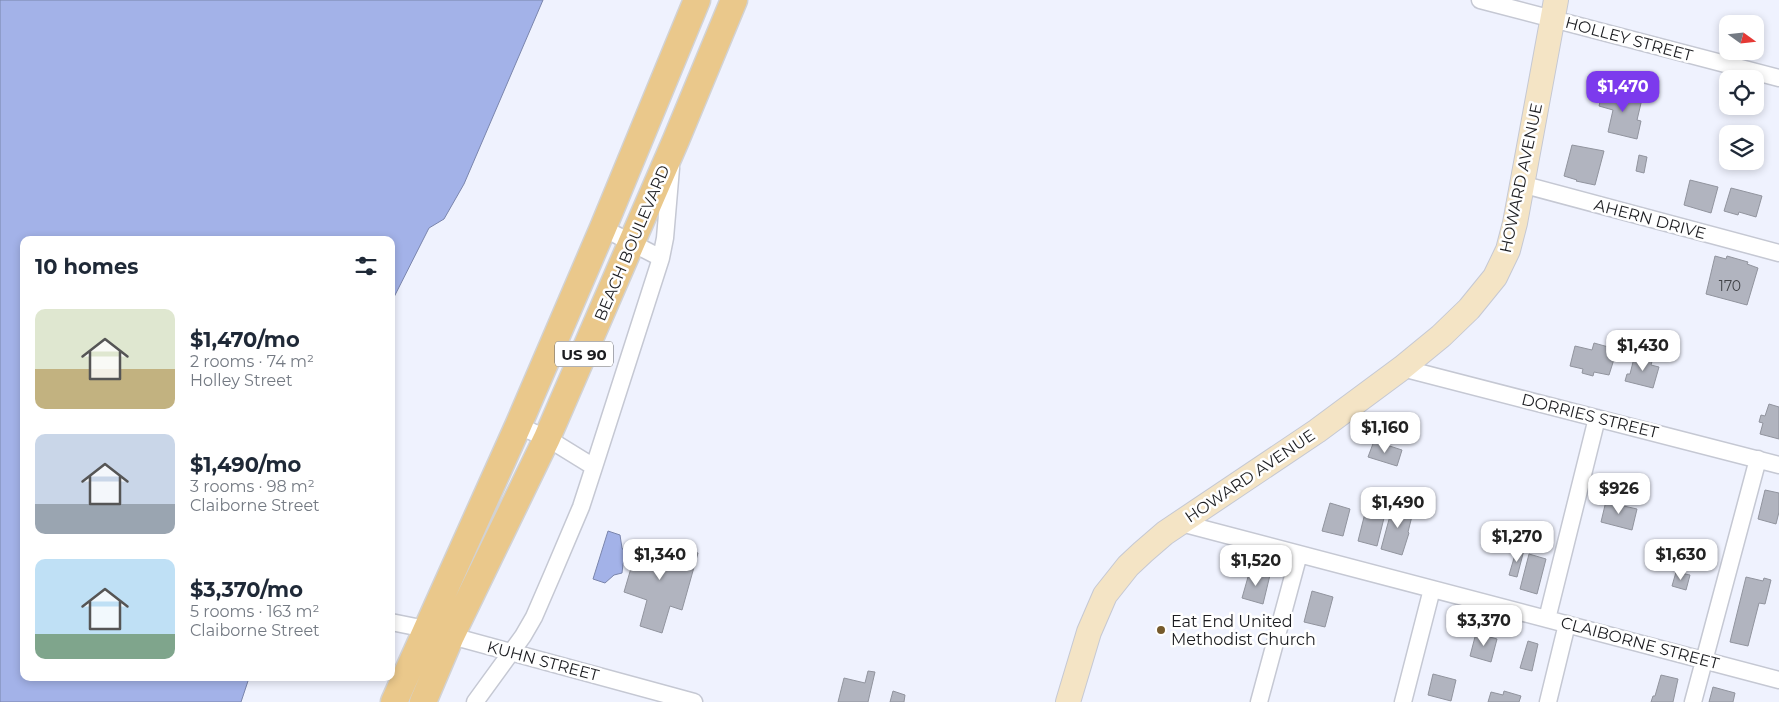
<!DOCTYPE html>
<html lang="en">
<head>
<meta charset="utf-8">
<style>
  body { margin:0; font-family:Montserrat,sans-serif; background:#f6f6f7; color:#1f2937; height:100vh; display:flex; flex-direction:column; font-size:19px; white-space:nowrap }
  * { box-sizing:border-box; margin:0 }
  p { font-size:16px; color:#747a83 }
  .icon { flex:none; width:28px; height:28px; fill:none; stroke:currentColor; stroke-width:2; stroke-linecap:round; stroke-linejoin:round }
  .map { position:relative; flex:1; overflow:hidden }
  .panel { position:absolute; left:20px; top:236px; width:375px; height:445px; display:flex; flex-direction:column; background:#fff; border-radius:10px; box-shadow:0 2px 8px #0003 }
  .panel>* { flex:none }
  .needle { width:32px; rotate:105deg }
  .tools { position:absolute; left:1719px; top:15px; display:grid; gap:10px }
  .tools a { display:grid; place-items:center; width:45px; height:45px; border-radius:10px; background:#fff; box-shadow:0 2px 8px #0003; font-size:25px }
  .price { position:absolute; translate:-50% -42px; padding:0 11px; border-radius:10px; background:#fff; color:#222; font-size:16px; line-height:32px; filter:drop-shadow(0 1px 2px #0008) }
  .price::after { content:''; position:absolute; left:50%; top:30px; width:15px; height:11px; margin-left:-8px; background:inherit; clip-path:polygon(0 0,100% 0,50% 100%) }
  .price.selected { background:#7c3aed; color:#fff }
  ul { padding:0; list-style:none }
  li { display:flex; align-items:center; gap:15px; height:125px; padding:0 15px }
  li span { display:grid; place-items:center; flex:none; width:140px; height:100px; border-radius:10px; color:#555 }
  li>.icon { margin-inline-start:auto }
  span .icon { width:60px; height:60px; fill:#fffc; stroke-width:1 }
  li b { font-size:21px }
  h2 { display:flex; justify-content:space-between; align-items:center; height:60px; padding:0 15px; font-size:21px }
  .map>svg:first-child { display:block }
</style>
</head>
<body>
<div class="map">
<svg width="1779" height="702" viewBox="0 0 1779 702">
  <rect width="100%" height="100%" fill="#eff2fe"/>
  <!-- water -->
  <path fill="#a3b2e8" stroke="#7a85ac" d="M 0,0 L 543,0 L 464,184 L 444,219 L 429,228 L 391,303 L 391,240 L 24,240 L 24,678 L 249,678 L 241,702 L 0,702 Z
    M 608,531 L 620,535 L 622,548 L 627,556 L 623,564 L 622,573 L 614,575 L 605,583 L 593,579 Z"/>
  <!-- building -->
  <path fill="#b1b4bf" stroke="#91949e" d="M 1603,90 L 1642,99 L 1637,120 L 1641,121 L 1637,139 L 1608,132 L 1613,110 L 1599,106 Z
    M 1572,145 L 1604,151 L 1595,185 L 1576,181 L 1577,180 L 1564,176 Z
    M 1639,155 L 1647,157 L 1644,173 L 1636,171 Z
    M 1690,180 L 1718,187 L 1711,213 L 1684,205 Z
    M 1731,188 L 1762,196 L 1756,217 L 1739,212 L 1738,215 L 1724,211 Z
    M 1715,256 L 1726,259 L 1727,256 L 1748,262 L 1747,264 L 1758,268 L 1747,305 L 1706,294 Z
    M 1594,343 L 1612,348 L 1610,354 L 1615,356 L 1609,375 L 1594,372 L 1593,376 L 1582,373 L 1583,369 L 1570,366 L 1575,346 L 1592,350 Z
    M 1635,354 L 1653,358 L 1651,365 L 1659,367 L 1653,388 L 1625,381 L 1627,374 L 1630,374 Z
    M 1769,404 L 1779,407 L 1779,439 L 1760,434 L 1763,423 L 1759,422 L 1761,415 L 1765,416 Z
    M 1374,441 L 1402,450 L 1397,466 L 1368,457 Z
    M 1765,490 L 1779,493 L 1779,512 L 1776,524 L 1758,519 Z
    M 1611,500 L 1616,502 L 1615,504 L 1637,509 L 1632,530 L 1601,522 L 1606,501 L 1611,503 Z
    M 1330,503 L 1350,509 L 1343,536 L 1322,531 Z
    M 1396,503 L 1414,508 L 1408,532 L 1409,533 L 1402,555 L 1381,549 L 1391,512 L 1393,513 Z
    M 1365,513 L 1384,518 L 1377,546 L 1358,541 Z
    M 639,541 L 675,552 L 677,547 L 698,553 L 682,610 L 670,606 L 662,633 L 640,626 L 647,600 L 624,592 Z
    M 1517,548 L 1524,550 L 1517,577 L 1509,575 Z
    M 1529,554 L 1546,559 L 1537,594 L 1520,589 Z
    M 1250,570 L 1270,575 L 1263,604 L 1242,598 Z
    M 1676,572 L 1690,575 L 1686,590 L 1672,586 Z
    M 1746,577 L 1763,581 L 1764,578 L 1771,580 L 1765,604 L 1759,603 L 1748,646 L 1730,642 Z
    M 1312,591 L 1333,597 L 1325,627 L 1304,622 Z
    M 1476,633 L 1497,639 L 1491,662 L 1470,656 Z
    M 1528,641 L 1538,644 L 1532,671 L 1520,668 Z
    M 868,671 L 875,672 L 868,702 L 838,702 L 844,678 L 865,683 Z
    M 1433,674 L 1456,680 L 1451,701 L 1428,695 Z
    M 1661,675 L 1678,679 L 1673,702 L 1651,702 L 1653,696 L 1655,696 Z
    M 1713,687 L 1735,693 L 1733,702 L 1709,702 Z
    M 893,691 L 905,695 L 904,702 L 890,702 Z
    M 1504,691 L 1521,696 L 1519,702 L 1488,702 L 1491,692 L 1503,695 Z"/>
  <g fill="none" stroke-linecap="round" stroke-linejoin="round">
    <!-- street casing -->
    <g stroke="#c5c8d3" stroke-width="19">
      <path id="street" d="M 1480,0 L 1779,78
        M 1521,184 L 1779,253
        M 603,228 L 661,258
        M 1402,368 L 1779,465
        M 518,426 L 547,438 L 594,467
        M 1181,523 L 1779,680
        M 1547,619 L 1597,418
        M 391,622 L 426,629 L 694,702
        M 475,702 L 523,636 L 534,617 L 553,573 L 581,507 L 594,467 L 661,258 L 665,238 L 671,168
        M 1259,702 L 1299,554
        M 1403,702 L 1432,589
        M 1548,702 L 1567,624
        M 1693,702 L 1758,459"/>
    </g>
    <!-- secondary casing -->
    <g stroke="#c5c8d3" stroke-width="26">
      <path id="secondary" d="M 1068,702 L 1089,632 L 1105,595 L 1128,566 L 1143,552 L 1165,533 L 1317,431 L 1402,368 L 1441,336 L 1469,309 L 1495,277 L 1508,250 L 1515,223 L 1556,0"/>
    </g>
    <!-- primary casing -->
    <g stroke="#d2d2d3" stroke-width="29">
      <path id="primary" d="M 394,702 L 518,426 L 603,228 L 697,0
        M 423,702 L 451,636 L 547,438 L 676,140 L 734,0"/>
    </g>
    <!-- street -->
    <use href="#street" stroke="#fff" stroke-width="16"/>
    <!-- secondary -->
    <use href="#secondary" stroke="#f4e4c5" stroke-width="24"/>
    <!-- primary -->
    <use href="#primary" stroke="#eac88b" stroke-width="26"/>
  </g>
  <!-- markers -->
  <circle fill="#755a2c" stroke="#fff" stroke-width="2" cx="1161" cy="630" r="5"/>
  <g text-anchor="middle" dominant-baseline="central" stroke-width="5" stroke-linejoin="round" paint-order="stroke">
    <!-- number labels -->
    <g font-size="14" fill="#414348">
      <text x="1730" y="286">170</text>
    </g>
    <!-- shield labels -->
    <rect fill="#fff" stroke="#606164" stroke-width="1" x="555" y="341.5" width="58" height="25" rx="4"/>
    <g font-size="15" font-weight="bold" fill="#1c1d21">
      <text x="584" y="354">US 90</text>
    </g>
    <!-- street labels -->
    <g font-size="16" fill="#1c1d21" stroke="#fff">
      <text transform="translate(1629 39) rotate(15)">HOLLEY STREET</text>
      <text transform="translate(1521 178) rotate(-78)">HOWARD AVENUE</text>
      <text transform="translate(1650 219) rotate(15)">AHERN DRIVE</text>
      <text transform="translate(632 243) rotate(-67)">BEACH BOULEVARD</text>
      <text transform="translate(1590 416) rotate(14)">DORRIES STREET</text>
      <text transform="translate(1250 476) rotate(-34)">HOWARD AVENUE</text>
      <text transform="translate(1640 643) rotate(15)">CLAIBORNE STREET</text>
      <text transform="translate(543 661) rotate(15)">KUHN STREET</text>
    </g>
    <!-- poi labels -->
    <g font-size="16" fill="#1c1d21" stroke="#fff" text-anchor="start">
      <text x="1171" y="621">Eat End United<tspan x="1171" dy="18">Methodist Church</tspan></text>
    </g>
  </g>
</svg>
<div class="tools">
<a><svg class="needle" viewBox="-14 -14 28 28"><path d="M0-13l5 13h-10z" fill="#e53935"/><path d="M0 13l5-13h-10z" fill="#747a83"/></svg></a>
<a><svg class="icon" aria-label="locate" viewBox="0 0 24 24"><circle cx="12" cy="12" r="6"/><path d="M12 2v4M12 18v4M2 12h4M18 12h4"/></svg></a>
<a><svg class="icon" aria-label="layers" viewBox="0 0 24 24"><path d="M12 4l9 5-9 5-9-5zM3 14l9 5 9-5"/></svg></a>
</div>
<b class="price selected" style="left:1623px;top:113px">$1,470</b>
<b class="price" style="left:1643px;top:372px">$1,430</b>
<b class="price" style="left:1385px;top:454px">$1,160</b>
<b class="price" style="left:1619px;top:515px">$926</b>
<b class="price" style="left:1398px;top:529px">$1,490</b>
<b class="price" style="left:1517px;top:563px">$1,270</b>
<b class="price" style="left:660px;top:581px">$1,340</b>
<b class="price" style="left:1681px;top:581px">$1,630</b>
<b class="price" style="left:1256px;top:587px">$1,520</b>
<b class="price" style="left:1484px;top:647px">$3,370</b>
<section class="panel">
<h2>10 homes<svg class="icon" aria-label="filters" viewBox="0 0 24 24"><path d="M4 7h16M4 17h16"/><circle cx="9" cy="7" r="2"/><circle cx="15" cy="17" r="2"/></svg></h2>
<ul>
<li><span style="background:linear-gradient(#dfe7d0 60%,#c2b280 0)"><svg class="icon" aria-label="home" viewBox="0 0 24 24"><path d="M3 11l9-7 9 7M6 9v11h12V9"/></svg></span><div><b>$1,470/mo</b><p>2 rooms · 74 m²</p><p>Holley Street</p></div></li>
<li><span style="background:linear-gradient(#c9d6e8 70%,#9aa5b1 0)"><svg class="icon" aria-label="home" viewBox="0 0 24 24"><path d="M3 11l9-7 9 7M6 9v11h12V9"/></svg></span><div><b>$1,490/mo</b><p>3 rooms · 98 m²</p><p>Claiborne Street</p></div></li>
<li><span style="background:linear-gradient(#bfe0f5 75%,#7fa58c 0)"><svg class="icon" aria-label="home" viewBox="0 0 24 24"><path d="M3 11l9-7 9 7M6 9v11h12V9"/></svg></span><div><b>$3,370/mo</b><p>5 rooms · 163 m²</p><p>Claiborne Street</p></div></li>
</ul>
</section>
</div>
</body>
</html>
